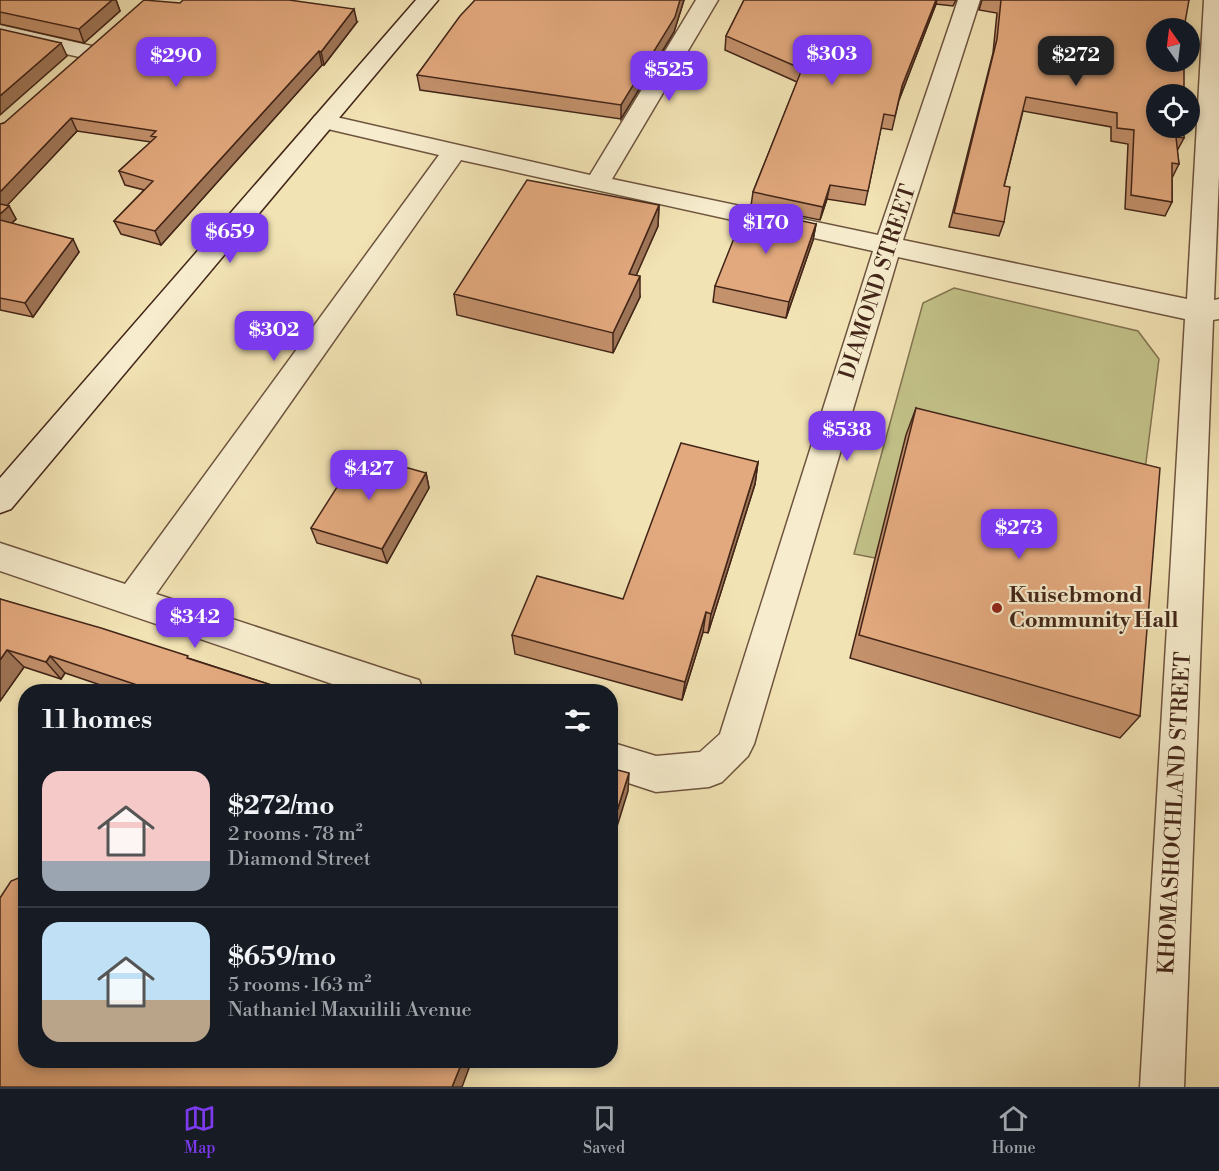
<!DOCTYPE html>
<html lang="en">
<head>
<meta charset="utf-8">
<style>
  body { margin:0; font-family:"Libre Bodoni",serif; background:#20242c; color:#f1f3f6; height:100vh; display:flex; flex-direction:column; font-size:22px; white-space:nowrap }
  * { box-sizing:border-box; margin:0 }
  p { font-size:20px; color:#9ea1a6 }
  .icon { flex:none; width:33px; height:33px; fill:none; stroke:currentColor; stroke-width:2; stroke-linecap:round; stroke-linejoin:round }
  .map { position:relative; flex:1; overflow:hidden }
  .details { position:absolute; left:18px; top:684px; width:600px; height:384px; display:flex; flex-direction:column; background:#171b24; border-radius:24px; box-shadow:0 3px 9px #0003 }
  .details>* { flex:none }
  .needle { width:39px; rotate:346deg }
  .fabs { position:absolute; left:1146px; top:18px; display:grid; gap:12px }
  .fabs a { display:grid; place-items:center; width:54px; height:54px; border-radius:50%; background:#171b24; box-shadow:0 3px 9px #0003; font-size:30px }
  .price { position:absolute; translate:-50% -51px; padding:0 14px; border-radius:12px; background:#7c3aed; color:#fff; font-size:20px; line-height:39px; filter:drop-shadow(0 2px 3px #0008) }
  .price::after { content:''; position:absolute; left:50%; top:36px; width:18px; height:14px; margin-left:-9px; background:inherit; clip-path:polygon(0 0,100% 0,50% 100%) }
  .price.current { background:#222; color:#fff }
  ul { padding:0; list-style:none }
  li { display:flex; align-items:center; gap:18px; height:150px; padding:0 24px }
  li+li { border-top:2px solid #363941 }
  li span { display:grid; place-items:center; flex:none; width:168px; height:120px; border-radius:18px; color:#555 }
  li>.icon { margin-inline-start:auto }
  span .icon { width:72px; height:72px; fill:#fffc; stroke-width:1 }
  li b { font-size:26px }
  h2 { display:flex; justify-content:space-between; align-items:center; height:72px; padding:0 24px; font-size:26px }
  .tab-bar { display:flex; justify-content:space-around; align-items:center; height:84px; border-top:2px solid #363941; background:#171b24; font-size:16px; color:#9ea1a6 }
  .tab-bar a { display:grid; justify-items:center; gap:3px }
  .tab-bar .current { color:#7c3aed }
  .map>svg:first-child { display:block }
</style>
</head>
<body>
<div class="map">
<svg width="1219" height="1087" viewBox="0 0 1219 1087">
  <rect width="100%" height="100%" fill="#f2e3b4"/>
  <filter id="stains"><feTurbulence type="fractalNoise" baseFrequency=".00333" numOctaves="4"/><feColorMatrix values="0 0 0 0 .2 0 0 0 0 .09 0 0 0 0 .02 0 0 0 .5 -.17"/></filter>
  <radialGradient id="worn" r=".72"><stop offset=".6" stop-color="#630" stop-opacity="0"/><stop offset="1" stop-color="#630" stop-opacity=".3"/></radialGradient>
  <!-- green -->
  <path fill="#c2c188" stroke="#827350" stroke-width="1.5" d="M 954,288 L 1138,331 L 1159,359 L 1142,494 L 875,558 L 854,554 L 923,303 Z"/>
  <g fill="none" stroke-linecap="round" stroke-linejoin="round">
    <!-- street casing -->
    <g stroke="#6e543f" stroke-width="3">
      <path id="street" d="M 696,0 L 718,0 L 612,179 L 878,235 L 958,0 L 980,0 L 903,240 L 1187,299 L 1204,0 L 1219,0 L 1219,175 L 1214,300 L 1219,299 L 1219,319 L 1213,320 L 1184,1087 L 1140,1087 L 1185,319 L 898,257 L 754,744 L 748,756 L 722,782 L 709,787 L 656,792 L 610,777 L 610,742 L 656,756 L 700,752 L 720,734 L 873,251 L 461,160 L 156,594 L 406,676 L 419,680 L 424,692 L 356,692 L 0,571 L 0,543 L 125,584 L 439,155 L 315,126 L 311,121 L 315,116 L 323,114 L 590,175 Z
        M 0,25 L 96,47 L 99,52 L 96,57 L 88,59 L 0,39 Z"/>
    </g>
    <!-- secondary casing -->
    <g stroke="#422518" stroke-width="3">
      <path id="secondary" d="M 416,0 L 438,0 L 11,509 L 0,513 L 0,478 Z"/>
    </g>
    <!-- street -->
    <use href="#street" fill="#f7edce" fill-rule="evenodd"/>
    <!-- secondary -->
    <use href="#secondary" fill="#f7edce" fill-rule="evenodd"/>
  </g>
  <!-- wall -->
  <path fill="#c3916c" stroke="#422518" stroke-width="1.5" d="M 0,0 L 116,0 L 120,11 L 84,43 L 0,24 Z
    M 475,0 L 684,0 L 674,32 L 621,119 L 420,90 L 417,75 Z
    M 744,0 L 956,0 L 953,6 L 936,4 L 899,100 L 892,130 L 881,128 L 865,205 L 827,199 L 820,220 L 751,206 L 753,192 L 797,82 L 725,50 L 726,36 Z
    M 982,0 L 1189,0 L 1156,28 L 1184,138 L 1177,151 L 1179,164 L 1172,178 L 1172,202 L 1165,216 L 1125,209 L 1128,144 L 1111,141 L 1111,127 L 1023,111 L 1004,186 L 1004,222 L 999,236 L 949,227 L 993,53 L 997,13 L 979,10 Z
    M 357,22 L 324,65 L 322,65 L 161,245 L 121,234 L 114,221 L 144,190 L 125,185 L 119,171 L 151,142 L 77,131 L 7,205 L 9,206 L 16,219 L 12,223 L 79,252 L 33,317 L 0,310 L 0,124 Z
    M 659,205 L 658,226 L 636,275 L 640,297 L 613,353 L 457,315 L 454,294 Z
    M 816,224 L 813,240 L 786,318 L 713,302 L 715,286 Z
    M 916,408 L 1140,716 L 1120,738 L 850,658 L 906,435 Z
    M 758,462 L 755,484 L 708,633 L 703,632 L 682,700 L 515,654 L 512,635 L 623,599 Z
    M 426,473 L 429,488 L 387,563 L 317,543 L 311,528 Z
    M 0,599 L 191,659 L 293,692 L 121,692 L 65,673 L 61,679 L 24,667 L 0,701 Z"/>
  <!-- shaded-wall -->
  <path fill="#9f7658" stroke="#422518" stroke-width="1.5" d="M 112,0 L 116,0 L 120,11 L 84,43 L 79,29 Z
    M 680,0 L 684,0 L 674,32 L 621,119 L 621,105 Z
    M 936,0 L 937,0 L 936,4 L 899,100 L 902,86 Z
    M 354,9 L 357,22 L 324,65 L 321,52 Z
    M 61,43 L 67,56 L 0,115 L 0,96 Z
    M 319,51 L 322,65 L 161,245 L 155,231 Z
    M 71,118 L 77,131 L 0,213 L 0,192 Z
    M 830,185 L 827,199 L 820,220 L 823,207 Z
    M 659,205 L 658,226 L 628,294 L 629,274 Z
    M 9,206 L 16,219 L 2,232 L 0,229 L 0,214 Z
    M 816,224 L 813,240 L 786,318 L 789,302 Z
    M 73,239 L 79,252 L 33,317 L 25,303 Z
    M 640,276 L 640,297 L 613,353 L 613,333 Z
    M 758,462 L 755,484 L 708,633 L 711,614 Z
    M 426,473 L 429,488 L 387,563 L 382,549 Z
    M 706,612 L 703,632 L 682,700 L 685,682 Z
    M 7,650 L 24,667 L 0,701 L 0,660 Z
    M 50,656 L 65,673 L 61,679 L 46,662 Z
    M 629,773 L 628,791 L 610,849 L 610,833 Z
    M 463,1060 L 472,1060 L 462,1087 L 452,1087 Z"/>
  <!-- building -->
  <path fill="#e3a97e" stroke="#422518" stroke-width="1.5" d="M 0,0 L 112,0 L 79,29 L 0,12 Z
    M 144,0 L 180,3 L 183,0 L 289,0 L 354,9 L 321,52 L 319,51 L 155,231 L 114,221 L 153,181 L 119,171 L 156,137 L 151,136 L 156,131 L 71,118 L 0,192 L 0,124 L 4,123 Z
    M 475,0 L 680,0 L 675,17 L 621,105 L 417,75 L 460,16 Z
    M 744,0 L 936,0 L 902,86 L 895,116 L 884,114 L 868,191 L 830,185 L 823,207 L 753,192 L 802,69 L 726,36 Z
    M 1001,0 L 1189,0 L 1184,28 L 1156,28 L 1156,62 L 1184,62 L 1184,94 L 1156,94 L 1156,128 L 1184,128 L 1184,138 L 1176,137 L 1179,164 L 1172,163 L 1172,202 L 1131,195 L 1134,130 L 1117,128 L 1117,113 L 1026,97 L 1004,186 L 1010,187 L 1004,222 L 954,213 L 997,39 Z
    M 0,29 L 61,43 L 0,96 Z
    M 527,180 L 659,205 L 629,274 L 640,276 L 613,333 L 454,294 Z
    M 0,204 L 9,206 L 0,214 Z
    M 746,208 L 816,224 L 789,302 L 715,286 Z
    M 0,220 L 73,239 L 25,303 L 0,298 Z
    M 916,408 L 1160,468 L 1140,716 L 859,635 Z
    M 681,443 L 758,462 L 711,614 L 706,612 L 685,682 L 512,635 L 537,576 L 623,599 Z
    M 358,454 L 426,473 L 382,549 L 311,528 Z
    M 0,599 L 101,628 L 188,656 L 187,658 L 293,692 L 158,692 L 50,656 L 46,662 L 7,650 L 0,660 Z
    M 610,768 L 629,773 L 610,833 Z
    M 26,875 L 26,1060 L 463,1060 L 452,1087 L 0,1087 L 0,898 L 11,881 Z"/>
  <!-- markers -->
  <circle fill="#8f2418" stroke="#f7edce" stroke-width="2" cx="997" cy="608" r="6"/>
  <g text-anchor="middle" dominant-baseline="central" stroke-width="4.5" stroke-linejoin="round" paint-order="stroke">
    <!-- street labels -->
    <g font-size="22" fill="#422518" stroke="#f7edce">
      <text transform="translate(878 282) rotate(-72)">DIAMOND STREET</text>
      <text transform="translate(1175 813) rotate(-87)">KHOMASHOCHLAND STREET</text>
    </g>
    <!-- poi labels -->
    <g font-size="22" font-weight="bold" fill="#422518" stroke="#f7edce" text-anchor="start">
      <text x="1009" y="595">Kuisebmond<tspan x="1009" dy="25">Community Hall</tspan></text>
    </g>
  </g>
  <rect width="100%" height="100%" filter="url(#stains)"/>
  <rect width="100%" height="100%" fill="url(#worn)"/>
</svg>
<div class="fabs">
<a><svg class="needle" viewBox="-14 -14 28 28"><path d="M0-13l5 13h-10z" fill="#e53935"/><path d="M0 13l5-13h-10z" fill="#9ea1a6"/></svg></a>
<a><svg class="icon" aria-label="locate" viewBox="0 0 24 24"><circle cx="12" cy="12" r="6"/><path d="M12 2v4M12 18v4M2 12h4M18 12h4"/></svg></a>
</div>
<b class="price" style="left:832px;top:86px">$303</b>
<b class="price current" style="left:1076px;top:87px">$272</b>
<b class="price" style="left:176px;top:88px">$290</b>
<b class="price" style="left:669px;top:102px">$525</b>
<b class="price" style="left:766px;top:255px">$170</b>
<b class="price" style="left:230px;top:264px">$659</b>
<b class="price" style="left:274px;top:362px">$302</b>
<b class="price" style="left:847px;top:462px">$538</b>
<b class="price" style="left:369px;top:501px">$427</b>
<b class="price" style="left:1019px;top:560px">$273</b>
<b class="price" style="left:195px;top:649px">$342</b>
<section class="details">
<h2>11 homes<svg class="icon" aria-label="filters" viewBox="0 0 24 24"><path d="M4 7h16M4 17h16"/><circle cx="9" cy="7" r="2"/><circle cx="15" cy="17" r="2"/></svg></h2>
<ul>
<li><span style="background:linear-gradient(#f6c9c9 75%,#9aa5b1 0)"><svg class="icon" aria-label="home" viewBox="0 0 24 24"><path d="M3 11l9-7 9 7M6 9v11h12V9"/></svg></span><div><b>$272/mo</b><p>2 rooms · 78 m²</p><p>Diamond Street</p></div></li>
<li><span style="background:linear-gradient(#bfe0f5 65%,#b9a48a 0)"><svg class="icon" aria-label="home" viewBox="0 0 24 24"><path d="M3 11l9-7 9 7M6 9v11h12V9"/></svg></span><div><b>$659/mo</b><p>5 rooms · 163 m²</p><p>Nathaniel Maxuilili Avenue</p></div></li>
</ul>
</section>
</div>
<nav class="tab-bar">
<a class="current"><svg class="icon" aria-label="map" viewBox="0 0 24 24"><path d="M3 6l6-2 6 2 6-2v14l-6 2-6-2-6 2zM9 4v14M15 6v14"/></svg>Map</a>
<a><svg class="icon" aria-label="saved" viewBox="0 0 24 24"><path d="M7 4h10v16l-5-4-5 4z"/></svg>Saved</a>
<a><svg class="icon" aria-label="home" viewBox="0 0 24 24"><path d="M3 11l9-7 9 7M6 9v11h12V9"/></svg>Home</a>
</nav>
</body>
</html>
